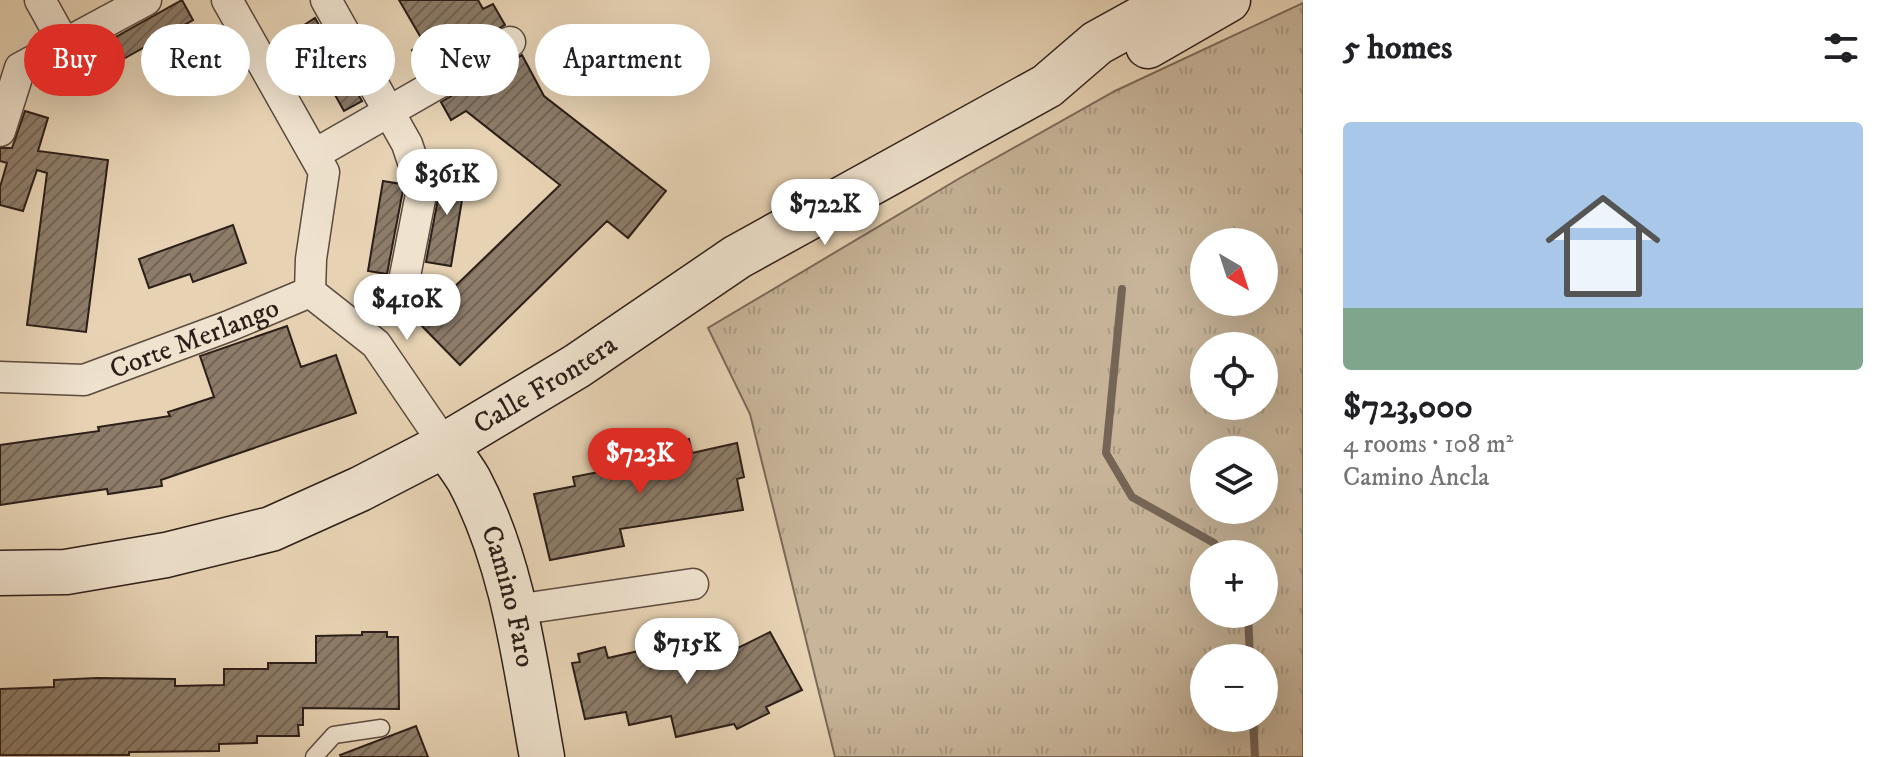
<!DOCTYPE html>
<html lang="en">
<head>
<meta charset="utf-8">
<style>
  body { margin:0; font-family:"IM FELL DW Pica",serif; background:#f6f6f6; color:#202124; height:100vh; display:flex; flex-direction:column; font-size:30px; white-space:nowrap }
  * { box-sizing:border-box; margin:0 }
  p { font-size:26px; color:#757577 }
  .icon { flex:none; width:44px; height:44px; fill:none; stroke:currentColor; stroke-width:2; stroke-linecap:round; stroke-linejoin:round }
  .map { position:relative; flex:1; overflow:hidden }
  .sheet { display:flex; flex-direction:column; background:#fff; width:600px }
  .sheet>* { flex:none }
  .top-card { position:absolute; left:24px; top:24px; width:760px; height:72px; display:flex; gap:16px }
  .needle { width:52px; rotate:141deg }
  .controls { position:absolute; left:1190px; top:228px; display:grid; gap:16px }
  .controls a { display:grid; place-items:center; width:88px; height:88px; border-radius:50%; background:#fff; box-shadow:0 8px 32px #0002; font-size:40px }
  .price { position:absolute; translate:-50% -68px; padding:0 18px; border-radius:28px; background:#fff; color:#222; font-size:26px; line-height:52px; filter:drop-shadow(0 2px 4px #0008) }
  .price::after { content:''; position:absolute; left:50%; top:48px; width:24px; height:18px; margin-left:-12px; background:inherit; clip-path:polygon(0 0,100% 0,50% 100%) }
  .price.active { background:#d93025; color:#fff }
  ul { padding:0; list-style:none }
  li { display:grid; align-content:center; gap:16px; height:424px; padding:0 40px }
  li span { display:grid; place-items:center; height:248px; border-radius:8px; color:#555 }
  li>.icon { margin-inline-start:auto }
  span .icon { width:144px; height:144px; fill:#fffc; stroke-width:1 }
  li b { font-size:34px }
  h2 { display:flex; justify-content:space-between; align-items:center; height:96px; padding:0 40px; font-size:34px }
  .tag { padding:0 28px; border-radius:36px; background:#fff; box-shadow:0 8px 32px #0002; font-size:28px; line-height:72px }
  .tag.active { background:#d93025; color:#fff }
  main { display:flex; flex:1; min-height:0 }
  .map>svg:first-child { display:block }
</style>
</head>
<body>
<main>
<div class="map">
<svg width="1303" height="757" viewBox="0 0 1303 757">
  <defs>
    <pattern id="grass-tufts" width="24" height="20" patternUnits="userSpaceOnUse" patternTransform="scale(2)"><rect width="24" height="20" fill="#c7b499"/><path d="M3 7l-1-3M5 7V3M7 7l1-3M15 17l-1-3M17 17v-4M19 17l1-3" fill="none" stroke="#ab9a83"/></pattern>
    <pattern id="building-hatch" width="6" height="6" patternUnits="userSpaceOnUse" patternTransform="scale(2)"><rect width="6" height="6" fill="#8d7c69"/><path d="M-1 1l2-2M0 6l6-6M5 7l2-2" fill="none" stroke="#736555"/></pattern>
  </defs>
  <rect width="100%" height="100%" fill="#e7d3b4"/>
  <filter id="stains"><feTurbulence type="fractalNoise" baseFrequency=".0025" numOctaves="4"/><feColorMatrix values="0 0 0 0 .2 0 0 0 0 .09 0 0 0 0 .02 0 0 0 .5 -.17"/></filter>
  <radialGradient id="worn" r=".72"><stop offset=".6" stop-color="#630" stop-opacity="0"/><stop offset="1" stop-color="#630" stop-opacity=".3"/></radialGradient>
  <!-- grass -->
  <path fill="url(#grass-tufts)" stroke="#7a6958" stroke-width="2" fill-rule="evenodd" d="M 1303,3 L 1303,757 L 835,757 L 750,414 L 708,328 L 960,178 L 1115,91 ZM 1204,242 L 1264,242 L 1264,302 L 1204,302 ZM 1204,346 L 1264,346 L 1264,406 L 1204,406 ZM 1204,450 L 1264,450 L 1264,510 L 1204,510 ZM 1204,554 L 1264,554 L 1264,614 L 1204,614 ZM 1204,658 L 1264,658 L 1264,718 L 1204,718 Z"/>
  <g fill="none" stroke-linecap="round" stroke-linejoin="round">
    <!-- stream -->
    <path stroke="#766556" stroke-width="8" d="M 1122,289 L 1106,453 L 1132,497 L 1214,543 L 1221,554
      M 1248,614 L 1250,658
      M 1253,718 L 1255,757"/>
  </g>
  <!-- building -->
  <path fill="url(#building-hatch)" stroke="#2c1e18" stroke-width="2" d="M 182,0 L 193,20 L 109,67 L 98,47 Z
    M 399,0 L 478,0 L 483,9 L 493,4 L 505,25 L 424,71 L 412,50 L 424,43 Z
    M 315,18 L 362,101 L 344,111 L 298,29 Z
    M 522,55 L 544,96 L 666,191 L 628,238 L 607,221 L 460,365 L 418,322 L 560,185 L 466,111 L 451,120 L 441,102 Z
    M 25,111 L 48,118 L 38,151 L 108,160 L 86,332 L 27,325 L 47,173 L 37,170 L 23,211 L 0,205 L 0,187 L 7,163 L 0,161 L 0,148 L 12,148 Z
    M 444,167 L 467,170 L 451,266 L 426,262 Z
    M 383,181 L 401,184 L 403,190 L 387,274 L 368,271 Z
    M 233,225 L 246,263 L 193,282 L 190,274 L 149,288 L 139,259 Z
    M 287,326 L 301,367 L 336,355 L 356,413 L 161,480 L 162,486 L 108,494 L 107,489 L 0,505 L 0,445 L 99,431 L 98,427 L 170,416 L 168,412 L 214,397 L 200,356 Z
    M 689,439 L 692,453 L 737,443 L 744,477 L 737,479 L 743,510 L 620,529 L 624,546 L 550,560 L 534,494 L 575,486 L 573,477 L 614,469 L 611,454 Z
    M 362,632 L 387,632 L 387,637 L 398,637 L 399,709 L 303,708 L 303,725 L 298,725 L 299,736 L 257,736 L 257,743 L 219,744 L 219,751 L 129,752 L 129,755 L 0,755 L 0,689 L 54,687 L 54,680 L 97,678 L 175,679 L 175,686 L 224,685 L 224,669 L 268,669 L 268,663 L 316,663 L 316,636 L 362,635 Z
    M 770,632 L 802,690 L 766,707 L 769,713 L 737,729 L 734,724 L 676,737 L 671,716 L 629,725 L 626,712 L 585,719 L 572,663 L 580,662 L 578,654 L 605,647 L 608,658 L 647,649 L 651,668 L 716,653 L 736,644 L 738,648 Z
    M 416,726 L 428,757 L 341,757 L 340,755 Z"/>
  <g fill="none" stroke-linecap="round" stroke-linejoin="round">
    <!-- lane casing -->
    <g stroke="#5b4b3f" stroke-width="19">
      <path id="lane" d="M 314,757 L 334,735 L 381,728"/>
    </g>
    <!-- street casing -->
    <g stroke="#5b4b3f" stroke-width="33">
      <g id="street">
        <path d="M 40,0 L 65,45"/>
        <path d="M 326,0 L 407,144 L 422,189 L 405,276"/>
        <path d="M 0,131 L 20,68 L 146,0"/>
        <path d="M 315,154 L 510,42"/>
        <path d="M 310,292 L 376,344 L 445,445"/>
        <path id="s1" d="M 0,377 L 84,380 L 229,326 L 310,292 L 311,259 L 324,172 L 227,0"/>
        <path d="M 515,610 L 693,584"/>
      </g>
    </g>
    <!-- secondary casing -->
    <g stroke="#2c1e18" stroke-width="47">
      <g id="secondary">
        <path d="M 1148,46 L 1228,0"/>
        <path id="s2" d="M 445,445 C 453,457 462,468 469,480 C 514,565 525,664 542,757"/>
        <path id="s3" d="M 0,573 L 66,572 L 166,555 L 271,529 L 360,489 L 445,445 L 577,366 L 737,257 L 1047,86 L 1097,43 L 1175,0"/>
      </g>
    </g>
    <!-- lane -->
    <use href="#lane" stroke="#efe2ce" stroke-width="16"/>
    <!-- street -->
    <use href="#street" stroke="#efe2ce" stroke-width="30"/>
    <!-- secondary -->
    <use href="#secondary" stroke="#efe2ce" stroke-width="44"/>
  </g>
  <g text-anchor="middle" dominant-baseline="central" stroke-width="6" stroke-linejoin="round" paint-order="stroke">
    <!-- street labels -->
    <g font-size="28" fill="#2c1e18" stroke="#efe2ce">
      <text stroke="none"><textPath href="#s1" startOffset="202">Corte Merlango</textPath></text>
      <text stroke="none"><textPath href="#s3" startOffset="586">Calle Frontera</textPath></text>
      <text stroke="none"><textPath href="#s2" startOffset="166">Camino Faro</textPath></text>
    </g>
  </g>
  <rect width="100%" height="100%" filter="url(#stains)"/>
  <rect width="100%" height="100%" fill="url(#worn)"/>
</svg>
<div class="controls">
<a><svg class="needle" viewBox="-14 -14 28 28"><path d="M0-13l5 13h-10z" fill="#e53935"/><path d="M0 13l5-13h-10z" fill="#757577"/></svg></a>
<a><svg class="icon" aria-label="locate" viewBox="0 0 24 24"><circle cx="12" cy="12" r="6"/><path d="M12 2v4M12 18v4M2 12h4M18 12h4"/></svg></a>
<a><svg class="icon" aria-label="layers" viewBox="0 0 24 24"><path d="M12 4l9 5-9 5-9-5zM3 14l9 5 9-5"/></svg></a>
<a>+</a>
<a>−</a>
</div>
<b class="price" style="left:447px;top:217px">$361K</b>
<b class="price" style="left:825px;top:247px">$722K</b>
<b class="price" style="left:407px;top:342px">$410K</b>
<b class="price active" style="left:640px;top:496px">$723K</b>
<b class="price" style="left:687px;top:686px">$715K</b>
<div class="top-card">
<a class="tag active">Buy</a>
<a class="tag">Rent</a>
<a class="tag">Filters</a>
<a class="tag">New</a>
<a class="tag">Apartment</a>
</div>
</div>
<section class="sheet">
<h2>5 homes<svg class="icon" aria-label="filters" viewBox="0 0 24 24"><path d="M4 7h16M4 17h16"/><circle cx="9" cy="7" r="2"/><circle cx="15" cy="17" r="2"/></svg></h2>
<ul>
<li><span style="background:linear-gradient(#a9c7e8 75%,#7fa58c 0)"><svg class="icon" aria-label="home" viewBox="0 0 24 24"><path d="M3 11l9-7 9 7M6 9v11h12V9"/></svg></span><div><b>$723,000</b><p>4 rooms · 108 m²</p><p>Camino Ancla</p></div></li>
</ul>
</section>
</main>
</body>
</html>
